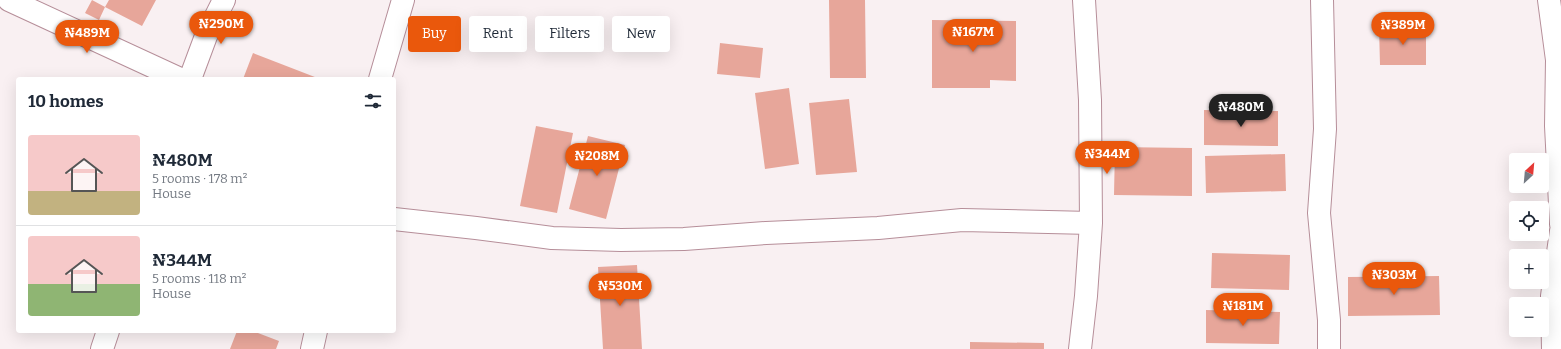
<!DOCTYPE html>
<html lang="en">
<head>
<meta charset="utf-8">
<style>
  body { margin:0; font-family:Bitter,serif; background:#f2f2f3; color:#1f2937; height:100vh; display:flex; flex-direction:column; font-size:15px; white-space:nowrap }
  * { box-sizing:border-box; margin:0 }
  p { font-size:13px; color:#747a83 }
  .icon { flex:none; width:22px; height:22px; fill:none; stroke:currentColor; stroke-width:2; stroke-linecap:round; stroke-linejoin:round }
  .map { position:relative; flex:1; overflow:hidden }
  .drawer { position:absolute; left:16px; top:77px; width:380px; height:256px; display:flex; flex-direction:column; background:#fff; border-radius:4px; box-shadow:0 4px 16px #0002 }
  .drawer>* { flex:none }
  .guide { position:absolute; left:408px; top:16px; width:380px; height:36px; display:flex; gap:8px }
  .needle { width:26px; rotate:26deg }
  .buttons { position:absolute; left:1509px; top:153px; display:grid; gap:8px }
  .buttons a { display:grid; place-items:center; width:40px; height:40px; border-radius:4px; background:#fff; box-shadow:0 4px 16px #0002; font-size:20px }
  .price { position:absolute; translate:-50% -34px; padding:0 9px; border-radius:14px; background:#ea580c; color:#fff; font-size:13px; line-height:26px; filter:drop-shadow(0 1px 2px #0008) }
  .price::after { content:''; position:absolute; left:50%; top:24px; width:12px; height:9px; margin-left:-6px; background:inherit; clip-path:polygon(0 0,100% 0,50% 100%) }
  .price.active { background:#222; color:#fff }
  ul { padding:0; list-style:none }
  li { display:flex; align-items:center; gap:12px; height:100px; padding:0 12px }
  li+li { border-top:1px solid #e0e1e3 }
  li span { display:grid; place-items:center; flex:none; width:112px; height:80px; border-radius:4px; color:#555 }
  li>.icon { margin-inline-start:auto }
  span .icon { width:48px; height:48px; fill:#fffc; stroke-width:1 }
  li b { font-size:17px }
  h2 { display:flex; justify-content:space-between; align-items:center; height:48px; padding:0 12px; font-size:17px }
  .chip { padding:0 14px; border-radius:4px; background:#fff; box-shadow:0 4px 16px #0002; font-size:14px; line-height:36px }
  .chip.active { background:#ea580c; color:#fff }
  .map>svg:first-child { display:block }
</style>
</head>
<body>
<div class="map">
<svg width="1561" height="349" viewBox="0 0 1561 349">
  <rect width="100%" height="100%" fill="#f9f0f2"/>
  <!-- building -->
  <path fill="#e7a69a" d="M 92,0 L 105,7 L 109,0 L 156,0 L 142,26 L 105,7 L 99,20 L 85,13 Z
    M 829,0 L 865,0 L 866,78 L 830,78 Z
    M 932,20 L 1016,21 L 1016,81 L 990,80 L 990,88 L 932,88 Z
    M 1426,26 L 1426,65 L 1380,65 L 1379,27 Z
    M 720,43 L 763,48 L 760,78 L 717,74 Z
    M 253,53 L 320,79 L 243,79 Z
    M 789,88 L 799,164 L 765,169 L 755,93 Z
    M 849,99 L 857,172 L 816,175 L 809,103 Z
    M 1204,110 L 1278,111 L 1278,146 L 1204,145 Z
    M 536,126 L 573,133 L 557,213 L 520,206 Z
    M 588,136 L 625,145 L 606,219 L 569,209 Z
    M 1115,147 L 1192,148 L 1192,196 L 1114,195 Z
    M 1285,154 L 1286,191 L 1206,193 L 1205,156 Z
    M 1212,253 L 1290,255 L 1289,290 L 1211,288 Z
    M 637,265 L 642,349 L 603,349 L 598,267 Z
    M 1439,276 L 1440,315 L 1348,316 L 1348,277 Z
    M 1206,310 L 1280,312 L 1279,344 L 1206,343 Z
    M 237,331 L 253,331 L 279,341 L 276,349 L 230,349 Z
    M 970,342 L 1044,343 L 1044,349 L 970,349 Z"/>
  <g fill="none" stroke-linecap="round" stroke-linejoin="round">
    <!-- street casing -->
    <g stroke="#b68e99" stroke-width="24">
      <path id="street" d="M 9,0 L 180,79
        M 1322,0 L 1325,129 L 1319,213 L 1329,320 L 1329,349
        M 1549,0 L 1557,60 L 1556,126 L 1561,224
        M 190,79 L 206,36 L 224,0
        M 380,79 L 403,0
        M 394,219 L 476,228 L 552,238 L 621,240 L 684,239 L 766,233 L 878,228 L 962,220 L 1091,223
        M 102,349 L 108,331
        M 312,349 L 316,331
        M 1080,349 L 1086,296 L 1091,223 L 1090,100 L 1084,0
        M 1553,349 L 1552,296 L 1561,231"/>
    </g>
    <!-- street -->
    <use href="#street" stroke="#fff" stroke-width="22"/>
  </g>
</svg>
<div class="buttons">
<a><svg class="needle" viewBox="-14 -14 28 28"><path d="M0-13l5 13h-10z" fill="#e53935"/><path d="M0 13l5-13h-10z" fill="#747a83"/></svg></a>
<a><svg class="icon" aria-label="locate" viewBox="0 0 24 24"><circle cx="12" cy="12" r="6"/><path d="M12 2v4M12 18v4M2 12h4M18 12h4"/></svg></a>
<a>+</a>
<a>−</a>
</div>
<b class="price" style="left:221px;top:45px">₦290M</b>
<b class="price" style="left:1403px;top:46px">₦389M</b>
<b class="price" style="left:973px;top:53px">₦167M</b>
<b class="price" style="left:87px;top:54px">₦489M</b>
<b class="price active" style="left:1241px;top:128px">₦480M</b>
<b class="price" style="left:1107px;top:175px">₦344M</b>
<b class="price" style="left:597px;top:177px">₦208M</b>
<b class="price" style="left:1394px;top:296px">₦303M</b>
<b class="price" style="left:620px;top:307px">₦530M</b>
<b class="price" style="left:1243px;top:327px">₦181M</b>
<div class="guide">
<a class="chip active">Buy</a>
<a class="chip">Rent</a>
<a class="chip">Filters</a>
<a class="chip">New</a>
</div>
<section class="drawer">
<h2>10 homes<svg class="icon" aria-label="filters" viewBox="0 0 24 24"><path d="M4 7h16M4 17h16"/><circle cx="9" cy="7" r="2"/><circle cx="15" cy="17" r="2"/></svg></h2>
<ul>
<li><span style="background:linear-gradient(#f6c9c9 70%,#c2b280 0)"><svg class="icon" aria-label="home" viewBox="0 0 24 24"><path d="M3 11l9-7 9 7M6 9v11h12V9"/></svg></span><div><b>₦480M</b><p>5 rooms · 178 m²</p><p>House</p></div></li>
<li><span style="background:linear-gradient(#f6c9c9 60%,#8fb573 0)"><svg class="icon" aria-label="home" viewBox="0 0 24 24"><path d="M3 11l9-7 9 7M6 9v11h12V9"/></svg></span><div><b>₦344M</b><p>5 rooms · 118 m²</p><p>House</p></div></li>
</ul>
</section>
</div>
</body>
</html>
